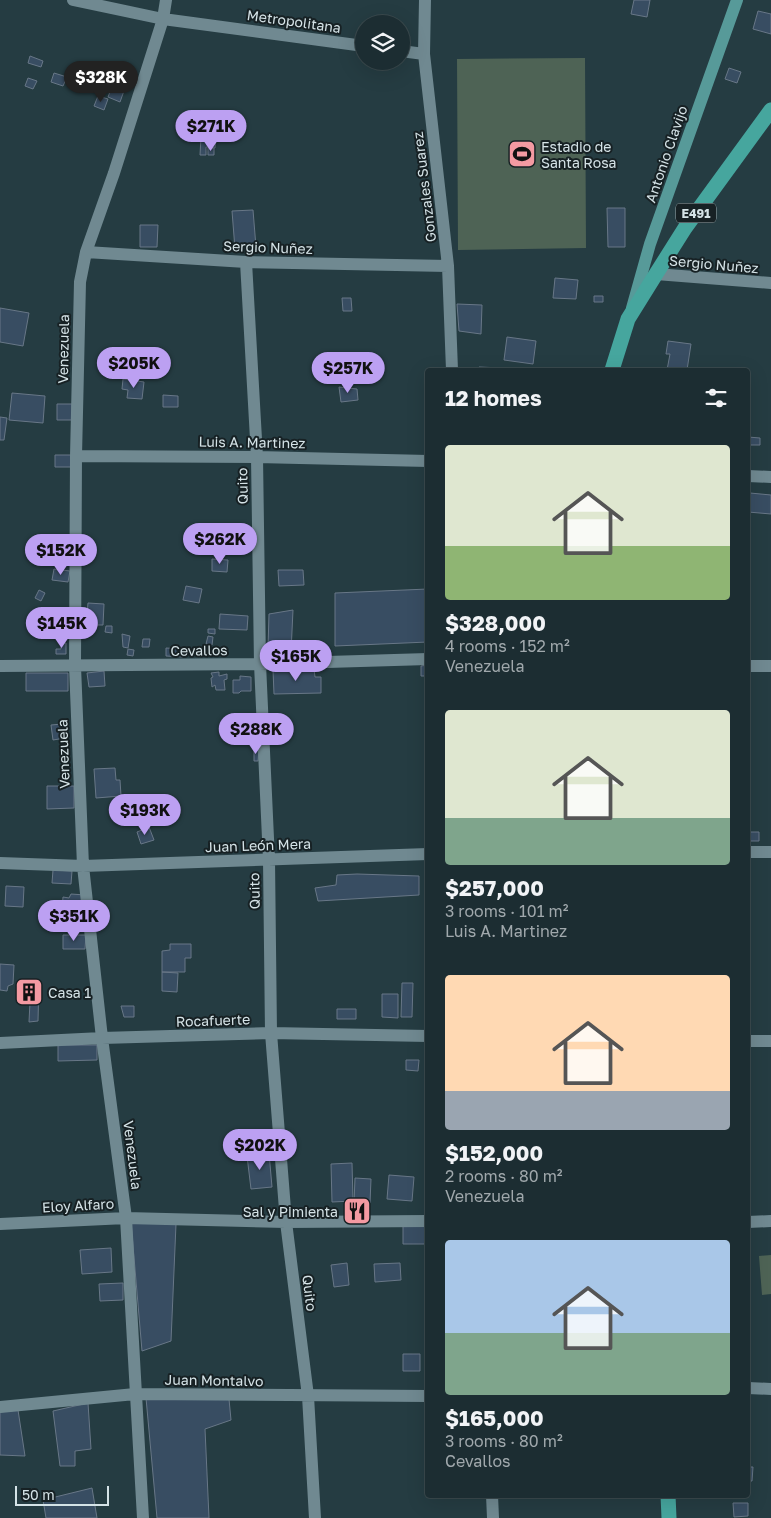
<!DOCTYPE html>
<html lang="en">
<head>
<meta charset="utf-8">
<style>
  body { margin:0; font-family:"Golos Text",sans-serif; background:#25353a; color:#f1f3f6; height:100vh; display:flex; flex-direction:column; font-size:19px; white-space:nowrap }
  * { box-sizing:border-box; margin:0 }
  p { font-size:16px; color:#a0a8ac }
  .icon { flex:none; width:28px; height:28px; fill:none; stroke:currentColor; stroke-width:2; stroke-linecap:round; stroke-linejoin:round }
  .map { position:relative; flex:1; overflow:hidden }
  .sheet { position:absolute; left:425px; top:368px; width:325px; height:1130px; display:flex; flex-direction:column; background:#1c2d32; border-radius:5px; box-shadow:0 5px 20px #0002,0 0 0 1px #3a494d }
  .sheet>* { flex:none }
  .fabs { position:absolute; left:355px; top:15px; display:grid; gap:10px }
  .fabs a { display:grid; place-items:center; width:55px; height:55px; border-radius:50%; background:#1c2d32; box-shadow:0 5px 20px #0002,0 0 0 1px #3a494d; font-size:25px }
  .scale { position:absolute; left:15px; bottom:12px; width:94px; box-sizing:border-box; padding-left:5px; border:2px solid #d5e3e7; border-top:0; font-size:14px; line-height:18px; white-space:nowrap; color:#d5e3e7; -webkit-text-stroke:4px #172124; paint-order:stroke }
  .price { position:absolute; translate:-50% -42px; padding:0 11px; border-radius:18px; background:#bca0f2; color:#111; font-size:16px; line-height:32px; filter:drop-shadow(0 1px 2px #0008) }
  .price::after { content:''; position:absolute; left:50%; top:30px; width:15px; height:11px; margin-left:-8px; background:inherit; clip-path:polygon(0 0,100% 0,50% 100%) }
  .price.current { background:#222; color:#fff }
  ul { padding:0; list-style:none }
  li { display:grid; align-content:center; gap:10px; height:265px; padding:0 20px }
  li span { display:grid; place-items:center; height:155px; border-radius:5px; color:#555 }
  li>.icon { margin-inline-start:auto }
  span .icon { width:90px; height:90px; fill:#fffc; stroke-width:1 }
  li b { font-size:21px }
  h2 { display:flex; justify-content:space-between; align-items:center; height:60px; padding:0 20px; font-size:21px }
  .map>svg:first-child { display:block }
</style>
</head>
<body>
<div class="map">
<svg width="771" height="1518" viewBox="0 0 771 1518">
  <rect width="100%" height="100%" fill="#253c42"/>
  <!-- green -->
  <path fill="#4e6355" d="M 585,58 L 586,248 L 458,250 L 457,59 Z
    M 771,1255 L 771,1294 L 762,1295 L 759,1256 Z"/>
  <!-- building -->
  <path fill="#384d62" stroke="#687787" d="M 634,0 L 650,0 L 647,17 L 631,14 Z
    M 758,11 L 771,14 L 771,34 L 753,29 Z
    M 30,56 L 43,61 L 41,67 L 28,63 Z
    M 729,68 L 741,72 L 737,83 L 725,79 Z
    M 54,73 L 67,77 L 63,86 L 51,82 Z
    M 94,76 L 101,79 L 98,88 L 91,86 Z
    M 28,78 L 37,81 L 33,89 L 25,86 Z
    M 113,84 L 125,88 L 120,102 L 108,97 Z
    M 98,96 L 108,99 L 104,110 L 94,106 Z
    M 202,118 L 217,119 L 215,148 L 206,147 L 206,155 L 200,155 Z
    M 208,148 L 214,148 L 214,155 L 208,155 Z
    M 607,208 L 625,208 L 625,247 L 608,247 Z
    M 253,210 L 256,247 L 235,249 L 232,211 Z
    M 140,225 L 158,225 L 157,247 L 140,247 Z
    M 555,278 L 578,280 L 576,299 L 553,298 Z
    M 594,296 L 603,296 L 603,302 L 594,302 Z
    M 342,298 L 351,298 L 352,311 L 343,311 Z
    M 457,304 L 482,305 L 481,334 L 459,331 Z
    M 0,308 L 29,313 L 23,346 L 0,342 Z
    M 507,337 L 536,341 L 533,364 L 504,360 Z
    M 668,341 L 691,344 L 687,370 L 667,370 L 670,354 L 666,354 Z
    M 479,367 L 501,368 L 501,370 L 479,370 Z
    M 123,379 L 144,382 L 142,399 L 127,398 L 128,390 L 122,389 Z
    M 339,387 L 357,389 L 358,400 L 341,402 Z
    M 12,393 L 45,396 L 43,423 L 9,420 Z
    M 163,395 L 178,396 L 178,407 L 163,407 Z
    M 57,404 L 72,404 L 72,420 L 57,420 Z
    M 0,417 L 7,418 L 4,440 L 0,440 Z
    M 748,437 L 760,438 L 760,445 L 748,445 Z
    M 55,455 L 71,455 L 71,467 L 55,467 Z
    M 750,493 L 771,495 L 771,514 L 748,512 Z
    M 212,559 L 228,560 L 227,572 L 212,571 Z
    M 54,569 L 70,571 L 68,582 L 52,580 Z
    M 278,570 L 303,570 L 304,585 L 279,586 Z
    M 186,586 L 202,589 L 199,603 L 183,600 Z
    M 428,589 L 428,642 L 335,646 L 335,593 Z
    M 39,590 L 45,593 L 41,601 L 35,598 Z
    M 88,603 L 104,604 L 103,625 L 86,625 Z
    M 56,610 L 67,610 L 68,621 L 56,621 Z
    M 293,610 L 291,652 L 268,648 L 269,614 Z
    M 220,614 L 248,616 L 247,630 L 219,629 Z
    M 106,626 L 112,626 L 112,633 L 105,632 Z
    M 208,629 L 215,629 L 215,634 L 208,633 Z
    M 122,634 L 130,636 L 128,648 L 123,647 Z
    M 208,636 L 213,637 L 212,645 L 206,644 Z
    M 143,639 L 150,639 L 149,647 L 142,647 Z
    M 61,643 L 66,643 L 66,654 L 56,654 L 56,649 L 61,649 Z
    M 166,648 L 183,649 L 183,657 L 166,656 Z
    M 128,649 L 134,650 L 133,656 L 127,655 Z
    M 428,665 L 428,676 L 421,676 L 421,666 Z
    M 314,669 L 315,677 L 321,677 L 321,693 L 274,694 L 273,670 Z
    M 104,671 L 105,686 L 89,687 L 87,673 Z
    M 219,672 L 219,676 L 227,674 L 227,679 L 224,680 L 225,690 L 216,690 L 215,685 L 212,687 L 211,678 L 213,677 L 211,673 Z
    M 26,673 L 68,673 L 68,691 L 26,691 Z
    M 240,676 L 251,677 L 251,691 L 241,691 L 239,693 L 233,693 L 233,680 L 240,680 Z
    M 62,724 L 65,738 L 53,740 L 51,725 Z
    M 235,724 L 235,727 L 233,727 L 237,730 L 236,733 L 232,731 L 231,734 L 228,733 L 231,725 Z
    M 252,734 L 255,734 L 256,746 L 253,746 Z
    M 254,749 L 259,749 L 258,761 L 254,761 Z
    M 115,768 L 116,780 L 120,780 L 121,796 L 96,798 L 94,769 Z
    M 47,786 L 74,786 L 74,808 L 47,809 Z
    M 149,827 L 154,840 L 141,844 L 137,832 Z
    M 748,832 L 759,832 L 759,841 L 748,841 Z
    M 53,870 L 72,871 L 71,884 L 52,883 Z
    M 357,874 L 419,876 L 419,895 L 318,901 L 315,888 L 336,885 L 337,875 Z
    M 6,886 L 24,887 L 23,907 L 5,906 Z
    M 71,894 L 85,895 L 84,911 L 62,909 L 63,897 L 69,898 Z
    M 63,935 L 86,935 L 85,949 L 63,949 Z
    M 170,944 L 191,944 L 191,958 L 185,958 L 185,972 L 162,972 L 162,951 L 170,950 Z
    M 0,964 L 14,965 L 13,984 L 8,986 L 7,991 L 0,990 Z
    M 162,972 L 178,973 L 177,992 L 162,991 Z
    M 39,982 L 38,1021 L 29,1022 L 30,1002 L 19,1002 L 20,983 Z
    M 402,983 L 413,983 L 412,1017 L 401,1017 Z
    M 382,994 L 398,994 L 398,1018 L 382,1017 Z
    M 121,1006 L 134,1006 L 134,1017 L 124,1017 Z
    M 337,1009 L 356,1009 L 356,1019 L 337,1019 Z
    M 58,1045 L 97,1045 L 97,1060 L 58,1061 Z
    M 406,1060 L 419,1060 L 418,1071 L 406,1070 Z
    M 269,1153 L 272,1187 L 251,1189 L 247,1156 Z
    M 352,1163 L 353,1201 L 332,1202 L 331,1164 Z
    M 389,1175 L 414,1177 L 412,1201 L 387,1199 Z
    M 355,1178 L 371,1179 L 370,1203 L 354,1203 Z
    M 131,1222 L 176,1224 L 171,1341 L 142,1351 Z
    M 403,1226 L 428,1226 L 428,1244 L 403,1244 Z
    M 111,1248 L 112,1272 L 82,1274 L 80,1250 Z
    M 347,1263 L 349,1285 L 334,1287 L 331,1265 Z
    M 400,1263 L 401,1280 L 375,1282 L 374,1264 Z
    M 123,1283 L 123,1300 L 100,1301 L 99,1284 Z
    M 403,1354 L 420,1354 L 420,1371 L 403,1371 Z
    M 146,1398 L 229,1399 L 231,1420 L 205,1429 L 209,1518 L 157,1518 Z
    M 88,1403 L 91,1449 L 75,1451 L 75,1466 L 60,1466 L 53,1411 Z
    M 18,1410 L 25,1456 L 0,1455 L 0,1412 Z
    M 748,1467 L 753,1467 L 752,1481 L 748,1481 Z
    M 92,1488 L 97,1518 L 46,1518 L 43,1500 Z
    M 733,1503 L 748,1503 L 748,1516 L 734,1517 Z"/>
  <g fill="none" stroke-linecap="round" stroke-linejoin="round">
    <!-- minor -->
    <path stroke="#708991" stroke-width="12" d="M 73,0 L 163,19 L 364,46
      M 425,0 L 424,54 L 448,266 L 452,370
      M 401,51 L 424,54
      M 86,252 L 246,262 L 448,266
      M 246,262 L 257,457 L 260,664 L 269,860 L 271,1033 L 286,1222 L 308,1396 L 315,1518
      M 656,274 L 771,283
      M 76,456 L 257,457 L 428,461
      M 748,476 L 771,477
      M 0,666 L 260,664 L 428,659
      M 748,666 L 771,666
      M 748,852 L 771,852
      M 0,863 L 83,866 L 428,854
      M 748,1041 L 771,1041
      M 0,1043 L 102,1038 L 271,1033 L 428,1036
      M 748,1222 L 771,1221
      M 0,1224 L 126,1218 L 286,1222 L 428,1221
      M 748,1388 L 771,1389
      M 0,1407 L 135,1394 L 428,1396
      M 492,1495 L 493,1518
      M 143,1518 L 126,1218 L 102,1038 L 83,866 L 75,666 L 76,456 L 80,282 L 86,252 L 114,173 L 163,19 L 166,0"/>
    <!-- major -->
    <path stroke="#579a99" stroke-width="12" d="M 632,308 L 650,244 L 737,0"/>
    <!-- highway -->
    <path stroke="#46a69e" stroke-width="15" d="M 612,370 L 628,319 L 656,274 L 685,228 L 771,110
      M 668,1495 L 669,1518"/>
  </g>
  <!-- icons -->
  <defs>
    <g id="stadium-square" transform="scale(1.4375)"><rect x="-9" y="-9" width="18" height="18" rx="4" fill="#f49aa2" stroke="#172124"/><path d="M0-5a6.5 5 0 1 0 0 10a6.5 5 0 1 0 0-10ZM-3.5-1.8h7v3.6h-7Z" fill="#111"/></g>
    <g id="building-square" transform="scale(1.4375)"><rect x="-9" y="-9" width="18" height="18" rx="4" fill="#f49aa2" stroke="#172124"/><path d="M-4-6H4V6H1V3H-1V6H-4ZM-2.5-4.3h1.7v1.8h-1.7ZM.8-4.3h1.7v1.8H.8ZM-2.5-1h1.7V.8h-1.7ZM.8-1h1.7V.8H.8Z" fill="#111"/></g>
    <g id="restaurant-square" transform="scale(1.4375)"><rect x="-9" y="-9" width="18" height="18" rx="4" fill="#f49aa2" stroke="#172124"/><path d="M-5-6h1v4h1v-4h1v4h1v-4h1v5L-1.5 .5V6h-2V.5L-5-1ZM5-6V6H3V1.5H1.5Q1.5-4 5-6Z" fill="#111"/></g>
  </defs>
  <g fill-rule="evenodd">
    <use href="#stadium-square" x="522" y="154"/>
    <use href="#building-square" x="29" y="992"/>
    <use href="#restaurant-square" x="357" y="1211"/>
  </g>
  <g text-anchor="middle" dominant-baseline="central" stroke-width="4" stroke-linejoin="round" paint-order="stroke">
    <!-- shield labels -->
    <rect fill="#172124" stroke="#9ca9ac" stroke-width="1" x="676" y="203.5" width="40" height="19" rx="4"/>
    <g font-size="12" font-weight="bold" fill="#d5e3e7">
      <text x="696" y="213">E491</text>
    </g>
    <!-- street labels -->
    <g font-size="14" fill="#d5e3e7" stroke="#172124">
      <text transform="translate(294 21) rotate(8)">Metropolitana</text>
      <text transform="translate(666 154) rotate(-71)">Antonio Clavijo</text>
      <text transform="translate(424 187) rotate(-97)">Gonzales Suarez</text>
      <text transform="translate(268 247) rotate(2)">Sergio Nuñez</text>
      <text transform="translate(714 264) rotate(5)">Sergio Nuñez</text>
      <text transform="translate(63 349) rotate(-89)">Venezuela</text>
      <text transform="translate(252 442) rotate(1)">Luis A. Martinez</text>
      <text transform="translate(242 486) rotate(-91)">Quito</text>
      <text transform="translate(199 650) rotate(-1)">Cevallos</text>
      <text transform="translate(63 754) rotate(-92)">Venezuela</text>
      <text transform="translate(258 845) rotate(-2)">Juan León Mera</text>
      <text transform="translate(254 891) rotate(-91)">Quito</text>
      <text transform="translate(213 1020) rotate(-2)">Rocafuerte</text>
      <text transform="translate(133 1155) rotate(83)">Venezuela</text>
      <text transform="translate(78 1205) rotate(-3)">Eloy Alfaro</text>
      <text transform="translate(310 1293) rotate(83)">Quito</text>
      <text transform="translate(214 1380) rotate(1)">Juan Montalvo</text>
    </g>
    <!-- poi labels -->
    <g font-size="14" fill="#d5e3e7" stroke="#172124" text-anchor="start">
      <text x="541" y="146">Estadio de<tspan x="541" dy="16">Santa Rosa</tspan></text>
      <text x="48" y="992">Casa 1</text>
      <text x="338" y="1211" text-anchor="end">Sal y Pimienta</text>
    </g>
  </g>
</svg>
<div class="fabs">
<a><svg class="icon" aria-label="layers" viewBox="0 0 24 24"><path d="M12 4l9 5-9 5-9-5zM3 14l9 5 9-5"/></svg></a>
</div>
<div class="scale">50 m</div>
<b class="price current" style="left:101px;top:103px">$328K</b>
<b class="price" style="left:211px;top:152px">$271K</b>
<b class="price" style="left:134px;top:389px">$205K</b>
<b class="price" style="left:348px;top:394px">$257K</b>
<b class="price" style="left:220px;top:565px">$262K</b>
<b class="price" style="left:61px;top:576px">$152K</b>
<b class="price" style="left:62px;top:649px">$145K</b>
<b class="price" style="left:296px;top:682px">$165K</b>
<b class="price" style="left:256px;top:755px">$288K</b>
<b class="price" style="left:145px;top:836px">$193K</b>
<b class="price" style="left:74px;top:942px">$351K</b>
<b class="price" style="left:260px;top:1171px">$202K</b>
<section class="sheet">
<h2>12 homes<svg class="icon" aria-label="filters" viewBox="0 0 24 24"><path d="M4 7h16M4 17h16"/><circle cx="9" cy="7" r="2"/><circle cx="15" cy="17" r="2"/></svg></h2>
<ul>
<li><span style="background:linear-gradient(#dfe7d0 65%,#8fb573 0)"><svg class="icon" aria-label="home" viewBox="0 0 24 24"><path d="M3 11l9-7 9 7M6 9v11h12V9"/></svg></span><div><b>$328,000</b><p>4 rooms · 152 m²</p><p>Venezuela</p></div></li>
<li><span style="background:linear-gradient(#dfe7d0 70%,#7fa58c 0)"><svg class="icon" aria-label="home" viewBox="0 0 24 24"><path d="M3 11l9-7 9 7M6 9v11h12V9"/></svg></span><div><b>$257,000</b><p>3 rooms · 101 m²</p><p>Luis A. Martinez</p></div></li>
<li><span style="background:linear-gradient(#ffd9b3 75%,#9aa5b1 0)"><svg class="icon" aria-label="home" viewBox="0 0 24 24"><path d="M3 11l9-7 9 7M6 9v11h12V9"/></svg></span><div><b>$152,000</b><p>2 rooms · 80 m²</p><p>Venezuela</p></div></li>
<li><span style="background:linear-gradient(#a9c7e8 60%,#7fa58c 0)"><svg class="icon" aria-label="home" viewBox="0 0 24 24"><path d="M3 11l9-7 9 7M6 9v11h12V9"/></svg></span><div><b>$165,000</b><p>3 rooms · 80 m²</p><p>Cevallos</p></div></li>
</ul>
</section>
</div>
</body>
</html>
